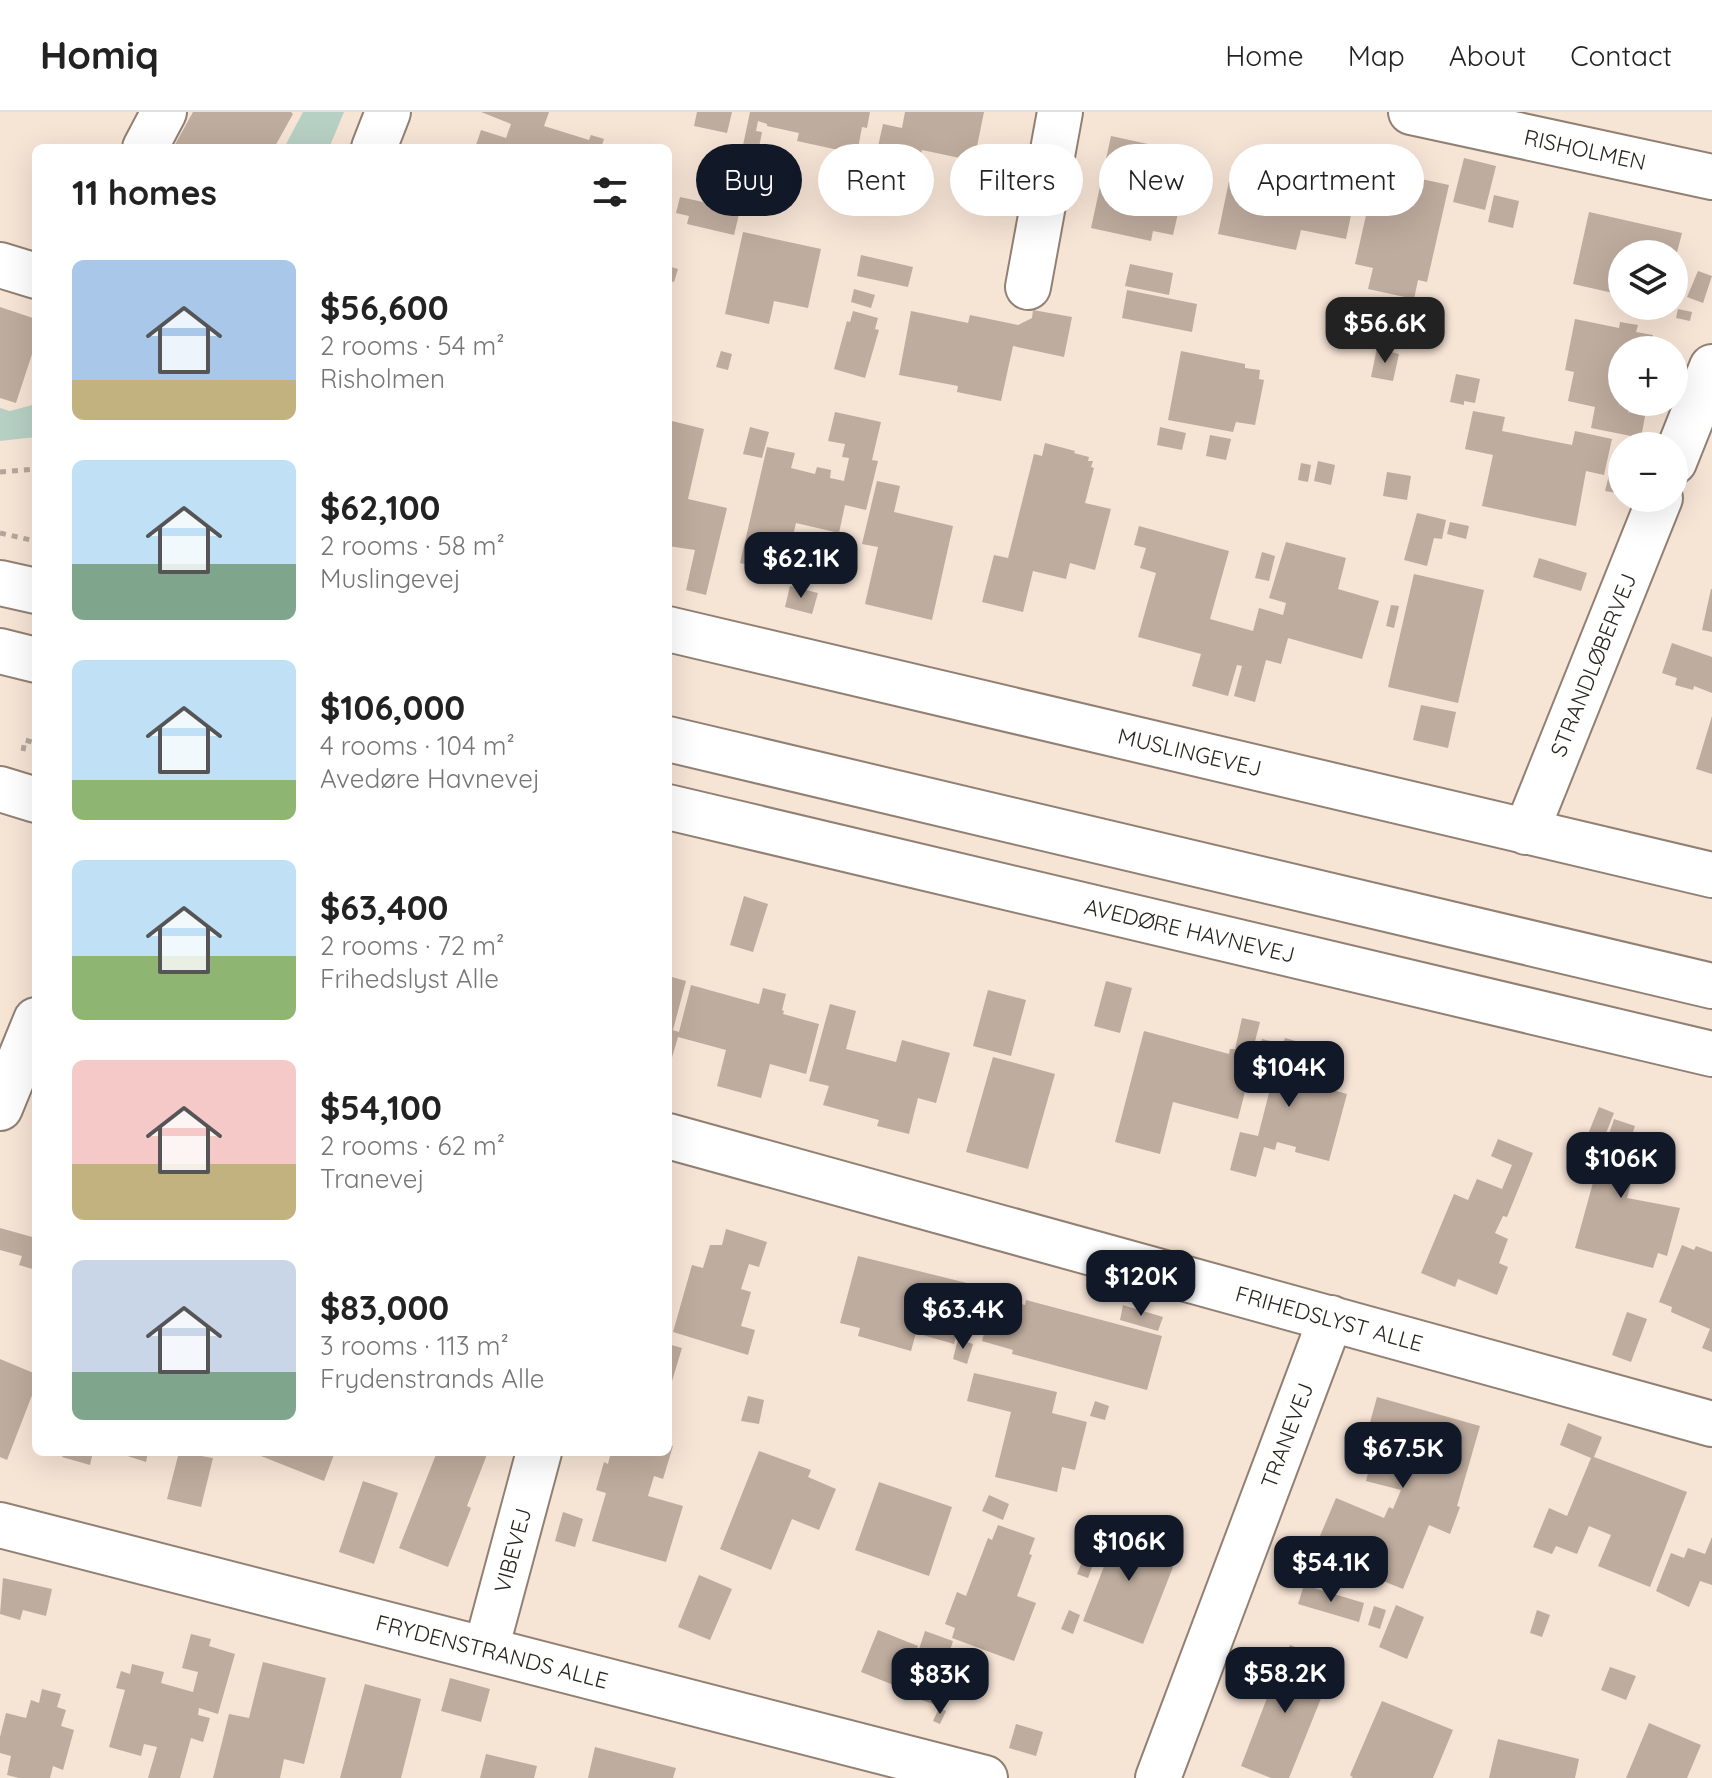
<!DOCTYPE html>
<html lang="en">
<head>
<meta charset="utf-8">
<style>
  body { margin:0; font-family:Quicksand,sans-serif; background:#f2f2f2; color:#222; height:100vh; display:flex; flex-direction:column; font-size:30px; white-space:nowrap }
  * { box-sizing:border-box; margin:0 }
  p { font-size:26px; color:#767676 }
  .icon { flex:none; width:44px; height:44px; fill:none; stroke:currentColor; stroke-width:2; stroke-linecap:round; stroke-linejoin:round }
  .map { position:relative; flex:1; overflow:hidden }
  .panel { position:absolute; left:32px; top:32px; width:640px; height:1312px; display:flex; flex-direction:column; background:#fff; border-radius:12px; box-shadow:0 8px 32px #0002 }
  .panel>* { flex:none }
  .top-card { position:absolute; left:696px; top:32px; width:760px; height:72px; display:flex; gap:16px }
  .buttons { position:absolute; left:1608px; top:128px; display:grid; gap:16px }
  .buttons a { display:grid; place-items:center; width:80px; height:80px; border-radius:50%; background:#fff; box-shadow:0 8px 32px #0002; font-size:40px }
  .price { position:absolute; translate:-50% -68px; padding:0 18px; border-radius:16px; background:#111827; color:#fff; font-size:26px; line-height:52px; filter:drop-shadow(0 2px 4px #0008) }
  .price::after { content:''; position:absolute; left:50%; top:48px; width:24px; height:18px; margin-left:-12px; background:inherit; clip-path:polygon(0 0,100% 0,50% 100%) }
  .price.current { background:#222; color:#fff }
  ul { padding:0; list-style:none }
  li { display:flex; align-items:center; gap:24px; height:200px; padding:0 40px }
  li span { display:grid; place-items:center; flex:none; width:224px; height:160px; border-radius:12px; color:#555 }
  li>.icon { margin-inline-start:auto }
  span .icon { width:96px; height:96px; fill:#fffc; stroke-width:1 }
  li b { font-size:34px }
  h2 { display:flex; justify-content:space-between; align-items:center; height:96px; padding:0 40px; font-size:34px }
  .tag { padding:0 28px; border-radius:36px; background:#fff; box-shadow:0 8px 32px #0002; font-size:28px; line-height:72px }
  .tag.current { background:#111827; color:#fff }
  header { display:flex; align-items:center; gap:48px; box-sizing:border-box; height:112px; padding:0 40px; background:#fff; border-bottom:2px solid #e0e0e0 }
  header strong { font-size:38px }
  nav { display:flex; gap:44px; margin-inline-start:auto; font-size:28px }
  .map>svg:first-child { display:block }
</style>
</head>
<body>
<header>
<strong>Homiq</strong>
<nav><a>Home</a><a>Map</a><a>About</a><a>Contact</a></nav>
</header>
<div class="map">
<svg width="1712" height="1666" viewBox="0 0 1712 1666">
  <rect width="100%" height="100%" fill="#f6e4d5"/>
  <!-- green -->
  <path fill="#b7d0c4" d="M 303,0 L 344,0 L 329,36 L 284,36 Z
    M 36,292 L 36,325 L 0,329 L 0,296 L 10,299 Z"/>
  <!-- building -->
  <path fill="#beac9e" d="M 193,0 L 291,0 L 293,2 L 274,36 L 173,36 Z
    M 481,0 L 549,0 L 544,14 L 589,28 L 591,23 L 604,27 L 601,36 L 475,36 L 481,18 L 506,26 L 511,12 Z
    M 697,0 L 732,0 L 727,21 L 694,14 Z
    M 750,0 L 870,0 L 867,16 L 862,15 L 857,42 L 797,29 L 799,21 L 767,14 L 767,12 L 758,9 L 756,19 L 762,20 L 758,41 L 742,38 Z
    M 905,0 L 984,0 L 974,49 L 922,38 L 917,57 L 897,53 L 893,71 L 871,66 L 883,12 L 902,16 Z
    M 1111,24 L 1171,37 L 1162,80 L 1182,84 L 1173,123 L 1153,119 L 1151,129 L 1091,116 Z
    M 742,40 L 765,45 L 761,61 L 739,56 Z
    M 1262,40 L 1360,60 L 1346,127 L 1301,118 L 1296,138 L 1218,122 L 1229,69 L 1254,75 Z
    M 1464,46 L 1496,54 L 1485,98 L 1453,90 Z
    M 1394,61 L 1449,73 L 1427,170 L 1418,168 L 1414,187 L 1368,177 L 1373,156 L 1355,152 L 1369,90 L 1387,93 Z
    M 723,66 L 735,69 L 729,90 L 717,87 Z
    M 1494,83 L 1519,89 L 1513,116 L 1488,110 Z
    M 680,85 L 740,98 L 734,123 L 687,112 L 689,104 L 676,101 Z
    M 1589,100 L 1682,121 L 1675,148 L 1674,142 L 1622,142 L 1622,183 L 1573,172 Z
    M 743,120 L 821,137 L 808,196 L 774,189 L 769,212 L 725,202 Z
    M 861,143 L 913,155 L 908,175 L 857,164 Z
    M 1130,152 L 1173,161 L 1169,183 L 1125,174 Z
    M 668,154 L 678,157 L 674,170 L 668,169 Z
    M 1698,159 L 1712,164 L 1703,191 L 1687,185 Z
    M 854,177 L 875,183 L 871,196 L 851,190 Z
    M 1127,178 L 1197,192 L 1192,220 L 1122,206 Z
    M 0,195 L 36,207 L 36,230 L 16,291 L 0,286 Z
    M 1678,197 L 1692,200 L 1690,209 L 1676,206 Z
    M 1033,198 L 1072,205 L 1064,245 L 1013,234 L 1001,289 L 957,280 L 958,274 L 899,263 L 911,199 L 968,211 L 970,203 L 1018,213 L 1032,206 Z
    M 853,199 L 878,206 L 875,217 L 879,218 L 865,266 L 834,257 L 847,209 L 850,210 Z
    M 1575,207 L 1619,216 L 1620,210 L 1638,213 L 1636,220 L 1653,223 L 1650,238 L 1622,238 L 1622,290 L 1631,290 L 1628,300 L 1645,304 L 1641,326 L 1591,316 L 1595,295 L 1568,289 L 1574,260 L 1565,258 Z
    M 1377,236 L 1399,242 L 1393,269 L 1371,265 Z
    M 721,239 L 732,242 L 728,258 L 716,255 Z
    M 1181,239 L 1245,252 L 1245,256 L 1260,258 L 1259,267 L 1264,268 L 1255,313 L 1236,310 L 1233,320 L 1168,308 Z
    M 1456,262 L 1480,267 L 1475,291 L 1464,289 L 1464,293 L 1450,290 Z
    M 1473,299 L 1505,305 L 1502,319 L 1572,333 L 1575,319 L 1612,327 L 1604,363 L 1586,359 L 1576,414 L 1482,394 L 1493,343 L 1465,337 Z
    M 835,300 L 881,310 L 872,348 L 878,349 L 866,398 L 845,393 L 839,421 L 796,411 L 784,461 L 740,451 L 767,335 L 795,341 L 791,356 L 815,362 L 817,355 L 831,358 L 830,366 L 844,369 L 849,346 L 842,345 L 845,332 L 828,329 Z
    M 668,308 L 704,317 L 688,387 L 727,396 L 706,483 L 686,478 L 695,438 L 668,434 Z
    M 750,315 L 769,320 L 762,346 L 743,342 Z
    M 1160,315 L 1186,321 L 1182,338 L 1157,333 Z
    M 1210,323 L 1231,327 L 1226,348 L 1206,344 Z
    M 1045,331 L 1075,339 L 1074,341 L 1089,345 L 1088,349 L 1093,349 L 1091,355 L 1094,356 L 1085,391 L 1111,397 L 1095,458 L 1070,451 L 1066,467 L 1033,459 L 1023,500 L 982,490 L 994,443 L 1008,446 L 1034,342 L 1042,344 Z
    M 1318,349 L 1335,353 L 1331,373 L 1314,369 Z
    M 1301,351 L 1311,353 L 1308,370 L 1298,368 Z
    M 1387,360 L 1411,364 L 1407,388 L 1383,384 Z
    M 1609,363 L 1622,366 L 1622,382 L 1605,379 Z
    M 877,369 L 900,374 L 894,400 L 953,414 L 932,508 L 865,492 L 878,435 L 862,432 Z
    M 1417,401 L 1446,408 L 1442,427 L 1434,426 L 1427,454 L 1404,448 Z
    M 1450,410 L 1469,414 L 1466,427 L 1447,422 Z
    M 1139,414 L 1229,439 L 1210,507 L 1253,519 L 1259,496 L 1283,503 L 1286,491 L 1269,486 L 1286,430 L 1346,446 L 1338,477 L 1379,489 L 1362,547 L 1288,526 L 1281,552 L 1266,548 L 1255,590 L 1234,584 L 1242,554 L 1237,553 L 1228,584 L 1192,574 L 1201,542 L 1138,525 L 1156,461 L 1140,456 L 1146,436 L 1134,433 Z
    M 1262,440 L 1275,444 L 1269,469 L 1255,466 Z
    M 1539,446 L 1587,461 L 1581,479 L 1533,465 Z
    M 1414,462 L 1484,478 L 1458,591 L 1388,575 Z
    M 790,474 L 818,481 L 812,502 L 785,495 Z
    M 1711,477 L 1712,477 L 1712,520 L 1702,518 Z
    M 1391,493 L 1399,494 L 1394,516 L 1386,514 Z
    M 1672,531 L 1712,545 L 1712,581 L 1694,574 L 1693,578 L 1675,573 L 1677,566 L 1662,561 Z
    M 1421,593 L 1456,600 L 1448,636 L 1413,628 Z
    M 1712,604 L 1712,662 L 1696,657 Z
    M 744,784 L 768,792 L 753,840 L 730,833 Z
    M 672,865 L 686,869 L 673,918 L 679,920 L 691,873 L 759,892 L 763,876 L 786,882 L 782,898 L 784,899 L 783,902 L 819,912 L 806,962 L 770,952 L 761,986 L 717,974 L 726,938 L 678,925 L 668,959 L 668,879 Z
    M 1106,869 L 1132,876 L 1120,921 L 1094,914 Z
    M 988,878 L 1026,888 L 1011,944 L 973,934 Z
    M 830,892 L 856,899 L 846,937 L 896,950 L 902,928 L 950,941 L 936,991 L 918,986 L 909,1022 L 877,1014 L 879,1008 L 823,993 L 829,974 L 809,969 Z
    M 1242,906 L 1260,910 L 1252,941 L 1255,941 L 1238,1007 L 1173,990 L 1160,1042 L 1115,1030 L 1144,919 L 1229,942 L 1230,937 L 1235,937 Z
    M 1285,926 L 1306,932 L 1297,968 L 1347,982 L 1329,1049 L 1295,1040 L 1296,1035 L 1277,1030 L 1275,1038 L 1264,1035 L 1256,1065 L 1230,1058 L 1240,1020 L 1258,1024 L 1269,981 L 1249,976 L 1262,927 L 1283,932 Z
    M 993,945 L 1055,962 L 1028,1057 L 966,1040 Z
    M 1599,995 L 1614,1001 L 1605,1024 L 1608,1025 L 1614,1007 L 1635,1014 L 1629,1032 L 1641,1035 L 1627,1086 L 1680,1096 L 1667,1144 L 1658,1141 L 1653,1156 L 1575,1136 L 1597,1056 L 1577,1049 Z
    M 1498,1027 L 1533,1041 L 1507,1105 L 1503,1104 L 1495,1121 L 1508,1127 L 1499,1151 L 1508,1155 L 1497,1183 L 1458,1167 L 1455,1175 L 1421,1161 L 1454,1082 L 1468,1088 L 1477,1067 L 1502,1077 L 1512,1053 L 1491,1044 Z
    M 0,1116 L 36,1126 L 36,1158 L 19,1153 L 22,1144 L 0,1138 Z
    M 726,1117 L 767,1130 L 759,1155 L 749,1152 L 741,1177 L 751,1180 L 741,1214 L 755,1218 L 748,1243 L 673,1220 L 692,1153 L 703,1156 L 710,1133 L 722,1133 Z
    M 1682,1133 L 1694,1138 L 1696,1134 L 1712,1140 L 1712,1240 L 1702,1236 L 1710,1217 L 1671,1200 L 1672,1195 L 1659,1190 Z
    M 858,1144 L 971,1172 L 954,1232 L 916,1221 L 911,1239 L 858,1224 L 860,1216 L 840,1211 Z
    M 994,1185 L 1025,1193 L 1026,1188 L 1162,1224 L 1147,1278 L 1012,1242 L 1013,1238 L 982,1229 Z
    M 1123,1193 L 1163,1205 L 1158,1219 L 1120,1208 Z
    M 1627,1200 L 1647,1207 L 1631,1250 L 1612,1243 Z
    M 958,1227 L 973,1232 L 967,1252 L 953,1247 Z
    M 668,1232 L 682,1236 L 669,1279 L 668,1279 Z
    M 0,1247 L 36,1262 L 36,1273 L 7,1348 L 0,1345 Z
    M 974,1261 L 1057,1280 L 1052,1301 L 1087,1310 L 1075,1358 L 1062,1355 L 1057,1380 L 995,1365 L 1011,1300 L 967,1289 Z
    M 748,1284 L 764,1288 L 759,1312 L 741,1309 Z
    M 1377,1285 L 1480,1314 L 1457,1394 L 1460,1395 L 1450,1422 L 1429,1413 L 1403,1477 L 1328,1447 L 1335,1430 L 1320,1424 L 1336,1386 L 1384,1406 L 1389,1395 L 1393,1397 L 1401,1378 L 1366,1369 L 1372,1346 L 1361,1343 Z
    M 1095,1289 L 1109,1294 L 1105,1308 L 1090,1304 Z
    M 1568,1311 L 1602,1325 L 1594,1345 L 1687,1380 L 1650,1475 L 1598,1454 L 1611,1423 L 1589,1414 L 1577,1442 L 1556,1434 L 1552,1442 L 1533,1435 L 1549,1396 L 1567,1404 L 1591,1346 L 1560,1333 Z
    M 668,1333 L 673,1334 L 663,1367 L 654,1364 L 648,1384 L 683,1394 L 666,1450 L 592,1429 L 606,1381 L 596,1378 L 604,1350 L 608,1352 L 611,1340 L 668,1340 Z
    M 759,1339 L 811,1358 L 808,1365 L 836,1377 L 819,1418 L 792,1407 L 771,1458 L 720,1437 Z
    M 64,1340 L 93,1340 L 90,1353 L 62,1345 Z
    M 115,1340 L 148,1340 L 146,1350 Z
    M 179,1340 L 213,1346 L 201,1395 L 167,1387 Z
    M 251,1340 L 335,1340 L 324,1369 Z
    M 437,1340 L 488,1340 L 467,1394 L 471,1396 L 448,1455 L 399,1436 Z
    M 363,1369 L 398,1381 L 374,1452 L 339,1440 Z
    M 879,1370 L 952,1395 L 929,1464 L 855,1438 Z
    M 989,1383 L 1009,1392 L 1003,1408 L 982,1399 Z
    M 563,1400 L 583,1407 L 575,1435 L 555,1429 Z
    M 1099,1412 L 1119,1421 L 1114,1431 L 1126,1436 L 1134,1417 L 1174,1430 L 1166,1452 L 1173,1455 L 1143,1532 L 1083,1509 L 1108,1444 L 1088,1435 Z
    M 998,1413 L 1035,1426 L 1029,1442 L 1032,1443 L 1017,1484 L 1036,1491 L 1014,1549 L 952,1526 L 955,1516 L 945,1512 L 957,1480 L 966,1484 L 988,1426 L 992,1428 Z
    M 1712,1425 L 1712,1473 L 1700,1469 L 1689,1495 L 1656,1479 L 1671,1441 L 1684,1446 L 1688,1436 L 1705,1442 Z
    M 1085,1442 L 1095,1447 L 1088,1466 L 1077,1462 Z
    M 699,1463 L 732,1477 L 710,1528 L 678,1515 Z
    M 3,1466 L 52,1477 L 46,1504 L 23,1498 L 20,1508 L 0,1502 Z
    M 1304,1473 L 1364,1491 L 1359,1510 L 1298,1492 Z
    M 1396,1493 L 1424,1505 L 1407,1547 L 1379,1535 Z
    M 1374,1494 L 1386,1498 L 1380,1517 L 1368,1513 Z
    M 1069,1498 L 1080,1503 L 1073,1522 L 1061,1517 Z
    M 1537,1498 L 1550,1503 L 1542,1525 L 1530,1521 Z
    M 878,1518 L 918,1534 L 901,1576 L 861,1560 Z
    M 925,1519 L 953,1529 L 933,1592 L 904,1582 Z
    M 191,1522 L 211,1527 L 209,1534 L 235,1542 L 218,1602 L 199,1596 L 198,1603 L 210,1606 L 203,1630 L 191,1626 L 180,1666 L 148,1666 L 157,1635 L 144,1632 L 141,1644 L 109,1635 L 125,1578 L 116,1576 L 121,1559 L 130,1562 L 132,1552 L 164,1560 L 161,1571 L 193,1580 L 198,1560 L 182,1556 Z
    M 1290,1533 L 1320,1545 L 1310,1568 L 1326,1574 L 1289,1666 L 1271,1666 L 1241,1654 L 1267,1586 L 1259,1583 L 1271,1554 L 1280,1558 Z
    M 263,1550 L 326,1566 L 304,1652 L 284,1647 L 280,1666 L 213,1666 L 229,1602 L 249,1606 Z
    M 1610,1555 L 1636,1564 L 1626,1588 L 1601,1578 Z
    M 450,1566 L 490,1577 L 481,1610 L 441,1599 Z
    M 365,1572 L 421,1587 L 401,1666 L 340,1666 Z
    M 42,1577 L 61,1582 L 57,1595 L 66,1598 L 61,1614 L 74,1618 L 63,1658 L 53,1654 L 50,1666 L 19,1666 L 7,1663 L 11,1644 L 0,1641 L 0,1625 L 6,1601 L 26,1606 L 31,1588 L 39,1591 Z
    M 1382,1589 L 1453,1618 L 1433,1666 L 1353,1666 L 1350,1663 Z
    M 939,1596 L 946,1599 L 940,1612 L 933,1609 Z
    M 1649,1611 L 1701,1633 L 1687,1666 L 1626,1666 Z
    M 1016,1612 L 1043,1620 L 1036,1644 L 1009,1636 Z
    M 1498,1627 L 1579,1647 L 1575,1666 L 1489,1666 Z
    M 595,1635 L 676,1656 L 673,1666 L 588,1666 Z
    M 486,1642 L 537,1654 L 534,1666 L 480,1666 Z"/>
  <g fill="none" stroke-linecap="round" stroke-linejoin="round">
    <!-- street casing -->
    <g stroke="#918073" stroke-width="48">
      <g id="street">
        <path id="s1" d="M 1411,0 L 1712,65"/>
        <path d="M 145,36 L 164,0"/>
        <path d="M 374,36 L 388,0"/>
        <path d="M 0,153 L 36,164"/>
        <path d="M 1028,175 L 1060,0"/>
        <path d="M 1674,350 L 1712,255"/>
        <path id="s2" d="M 668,517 L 1712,763"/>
        <path d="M 0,677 L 36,688"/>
        <path id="s3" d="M 1526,720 L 1660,386"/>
        <path d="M 0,996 L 36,908"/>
        <path id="s4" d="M 668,1024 L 1712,1312"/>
        <path id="s5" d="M 0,1413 L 985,1666"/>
        <path id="s6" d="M 486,1537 L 539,1340"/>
        <path id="s7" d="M 1158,1666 L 1331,1206"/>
      </g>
    </g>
    <!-- secondary casing -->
    <g stroke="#918073" stroke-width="48">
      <g id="secondary">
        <path d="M 0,471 L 36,479"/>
        <path d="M 0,539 L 36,548"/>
        <path d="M 668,627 L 1712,874"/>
        <path id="s8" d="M 668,695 L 1712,942"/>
      </g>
    </g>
    <!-- path -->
    <path stroke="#b4a69a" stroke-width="5" stroke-dasharray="6 6" stroke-linecap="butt" d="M 0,360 L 36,357
      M 0,421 L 35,429
      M 23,639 L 25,628 L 36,631"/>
    <!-- street -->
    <use href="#street" stroke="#fff" stroke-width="44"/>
    <!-- secondary -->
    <use href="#secondary" stroke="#fff" stroke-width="44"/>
  </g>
  <g text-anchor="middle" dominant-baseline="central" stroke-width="6" stroke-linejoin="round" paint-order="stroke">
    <!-- street labels -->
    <g font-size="22" fill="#2a241e" stroke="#fff">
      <text stroke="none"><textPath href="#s1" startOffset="178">RISHOLMEN</textPath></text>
      <text stroke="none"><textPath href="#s3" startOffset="180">STRANDLØBERVEJ</textPath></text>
      <text stroke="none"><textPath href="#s2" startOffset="536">MUSLINGEVEJ</textPath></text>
      <text stroke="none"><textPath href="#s8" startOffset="536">AVEDØRE HAVNEVEJ</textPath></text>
      <text stroke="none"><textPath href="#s4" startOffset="686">FRIHEDSLYST ALLE</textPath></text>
      <text stroke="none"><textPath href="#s7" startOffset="366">TRANEVEJ</textPath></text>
      <text stroke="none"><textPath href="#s6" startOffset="102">VIBEVEJ</textPath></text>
      <text stroke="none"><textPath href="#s5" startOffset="508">FRYDENSTRANDS ALLE</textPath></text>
    </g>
  </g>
</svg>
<div class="buttons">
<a><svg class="icon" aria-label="layers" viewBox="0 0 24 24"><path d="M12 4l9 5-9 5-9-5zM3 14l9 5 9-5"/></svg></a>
<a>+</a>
<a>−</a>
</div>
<b class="price current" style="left:1385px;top:253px">$56.6K</b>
<b class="price" style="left:801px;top:488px">$62.1K</b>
<b class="price" style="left:1289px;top:997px">$104K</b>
<b class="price" style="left:1621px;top:1088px">$106K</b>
<b class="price" style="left:1141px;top:1206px">$120K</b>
<b class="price" style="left:963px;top:1239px">$63.4K</b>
<b class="price" style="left:1403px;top:1378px">$67.5K</b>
<b class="price" style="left:1129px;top:1471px">$106K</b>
<b class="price" style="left:1331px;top:1492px">$54.1K</b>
<b class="price" style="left:1285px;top:1603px">$58.2K</b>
<b class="price" style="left:940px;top:1604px">$83K</b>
<div class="top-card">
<a class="tag current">Buy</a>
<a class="tag">Rent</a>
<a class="tag">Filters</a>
<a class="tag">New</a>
<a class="tag">Apartment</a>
</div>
<section class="panel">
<h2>11 homes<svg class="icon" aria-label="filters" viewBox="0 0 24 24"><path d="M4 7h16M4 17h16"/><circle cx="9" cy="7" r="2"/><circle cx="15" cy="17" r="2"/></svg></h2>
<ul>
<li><span style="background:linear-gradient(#a9c7e8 75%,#c2b280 0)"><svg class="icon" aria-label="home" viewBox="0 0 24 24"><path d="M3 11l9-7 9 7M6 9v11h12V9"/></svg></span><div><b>$56,600</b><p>2 rooms · 54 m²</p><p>Risholmen</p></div></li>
<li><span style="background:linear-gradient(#bfe0f5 65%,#7fa58c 0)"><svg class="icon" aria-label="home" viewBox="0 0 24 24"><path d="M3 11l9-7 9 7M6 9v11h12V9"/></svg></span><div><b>$62,100</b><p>2 rooms · 58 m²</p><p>Muslingevej</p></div></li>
<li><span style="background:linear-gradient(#bfe0f5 75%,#8fb573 0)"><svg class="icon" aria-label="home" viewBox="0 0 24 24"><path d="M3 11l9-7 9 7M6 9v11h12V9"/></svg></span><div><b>$106,000</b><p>4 rooms · 104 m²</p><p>Avedøre Havnevej</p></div></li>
<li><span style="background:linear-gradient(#bfe0f5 60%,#8fb573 0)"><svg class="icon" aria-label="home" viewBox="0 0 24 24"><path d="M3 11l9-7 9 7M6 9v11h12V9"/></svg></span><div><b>$63,400</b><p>2 rooms · 72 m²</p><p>Frihedslyst Alle</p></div></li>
<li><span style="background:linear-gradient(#f6c9c9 65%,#c2b280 0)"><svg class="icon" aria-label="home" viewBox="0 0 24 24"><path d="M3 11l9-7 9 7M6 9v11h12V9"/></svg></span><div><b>$54,100</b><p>2 rooms · 62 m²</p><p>Tranevej</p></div></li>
<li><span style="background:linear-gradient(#c9d6e8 70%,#7fa58c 0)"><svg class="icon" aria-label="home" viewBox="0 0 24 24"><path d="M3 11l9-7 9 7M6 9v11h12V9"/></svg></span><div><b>$83,000</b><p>3 rooms · 113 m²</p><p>Frydenstrands Alle</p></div></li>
</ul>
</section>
</div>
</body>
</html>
